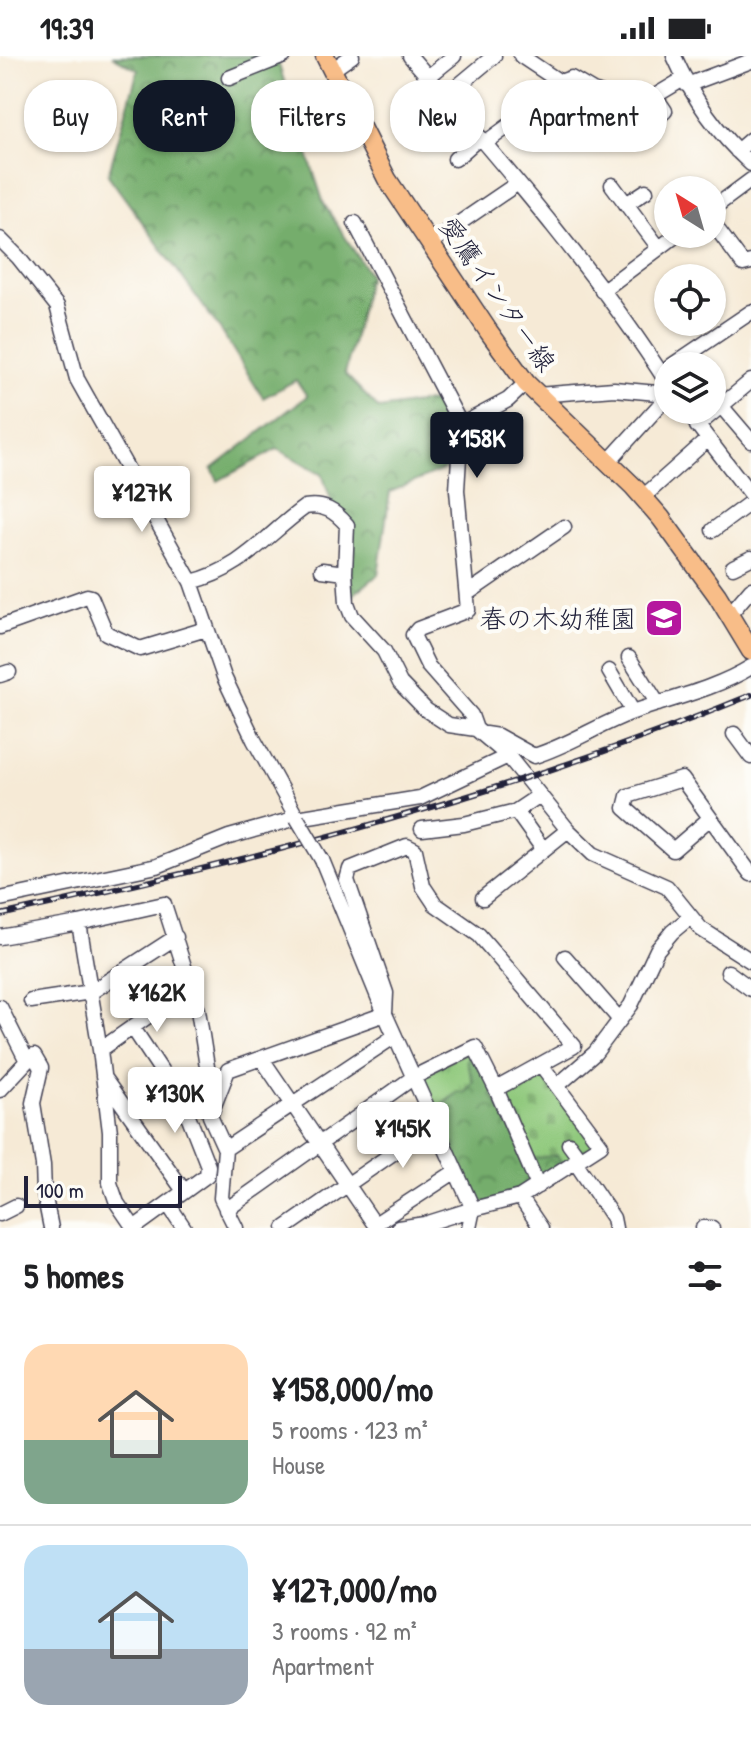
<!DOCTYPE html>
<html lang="en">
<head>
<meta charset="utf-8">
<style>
  body { margin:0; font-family:"Patrick Hand","Klee One",sans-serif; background:#f6f6f6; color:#202124; height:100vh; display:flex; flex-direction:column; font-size:30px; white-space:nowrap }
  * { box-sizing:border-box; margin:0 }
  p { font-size:26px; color:#757577 }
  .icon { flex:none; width:44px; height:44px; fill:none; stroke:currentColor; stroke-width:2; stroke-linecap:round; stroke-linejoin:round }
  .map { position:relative; height:1172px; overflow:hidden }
  .panel { display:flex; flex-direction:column; background:#fff; flex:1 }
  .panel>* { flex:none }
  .top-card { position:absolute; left:24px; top:24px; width:704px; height:72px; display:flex; gap:16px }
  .needle { width:52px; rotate:323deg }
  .tools { position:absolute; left:654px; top:120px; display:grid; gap:16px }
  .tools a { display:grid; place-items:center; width:72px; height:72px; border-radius:50%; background:#fff; box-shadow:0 2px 6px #0004; font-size:40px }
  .scale { position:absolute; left:24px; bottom:20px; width:158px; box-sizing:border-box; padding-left:8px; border:4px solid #22223b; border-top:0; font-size:22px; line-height:28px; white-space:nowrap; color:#22223b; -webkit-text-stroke:6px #fdfcf7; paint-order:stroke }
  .price { position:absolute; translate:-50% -68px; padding:0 18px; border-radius:8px; background:#fff; color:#222; font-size:26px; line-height:52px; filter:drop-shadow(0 2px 4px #0008) }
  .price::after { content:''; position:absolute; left:50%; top:48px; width:24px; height:18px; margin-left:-12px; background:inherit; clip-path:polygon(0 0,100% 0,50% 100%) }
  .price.current { background:#111827; color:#fff }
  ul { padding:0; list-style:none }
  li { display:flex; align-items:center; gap:24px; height:200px; padding:0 24px }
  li+li { border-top:2px solid #e0e0e0 }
  li span { display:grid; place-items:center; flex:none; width:224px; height:160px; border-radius:24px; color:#555 }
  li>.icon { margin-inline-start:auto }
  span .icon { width:96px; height:96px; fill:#fffc; stroke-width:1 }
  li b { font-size:34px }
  h2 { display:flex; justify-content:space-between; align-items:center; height:96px; padding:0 24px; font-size:34px }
  .tag { padding:0 28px; border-radius:32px; background:#fff; box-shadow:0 2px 6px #0004; font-size:28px; line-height:72px }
  .tag.current { background:#111827; color:#fff }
  .status { display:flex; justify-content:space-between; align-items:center; height:56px; padding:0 40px; background:#fff; direction:ltr }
  .status svg { height:22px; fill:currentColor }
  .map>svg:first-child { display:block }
</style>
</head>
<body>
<div class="status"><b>19:39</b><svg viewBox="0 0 49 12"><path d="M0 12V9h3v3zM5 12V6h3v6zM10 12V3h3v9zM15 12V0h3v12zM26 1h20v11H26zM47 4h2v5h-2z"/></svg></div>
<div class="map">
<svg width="751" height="1172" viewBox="0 0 751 1172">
  <defs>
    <pattern id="grass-tufts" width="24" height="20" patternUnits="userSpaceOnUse" patternTransform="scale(2)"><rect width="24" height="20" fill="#90c97d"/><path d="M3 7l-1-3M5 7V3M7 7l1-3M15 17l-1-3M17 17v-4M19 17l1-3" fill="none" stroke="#7cac6d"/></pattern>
    <pattern id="forest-crowns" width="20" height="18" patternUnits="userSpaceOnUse" patternTransform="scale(2)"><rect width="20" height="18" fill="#74ad6c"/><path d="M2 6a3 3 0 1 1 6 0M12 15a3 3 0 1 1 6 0" fill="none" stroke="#5f8c5a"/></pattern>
    <pattern id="cemetery-stones" width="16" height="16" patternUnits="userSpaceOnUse" patternTransform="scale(2)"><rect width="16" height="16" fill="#90c97d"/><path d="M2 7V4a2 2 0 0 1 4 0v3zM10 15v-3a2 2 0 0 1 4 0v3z" fill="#7cac6d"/></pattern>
  </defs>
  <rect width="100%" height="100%" fill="#fdfcf7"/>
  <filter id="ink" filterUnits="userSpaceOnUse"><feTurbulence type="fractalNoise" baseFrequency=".0125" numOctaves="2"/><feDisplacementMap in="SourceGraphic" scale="16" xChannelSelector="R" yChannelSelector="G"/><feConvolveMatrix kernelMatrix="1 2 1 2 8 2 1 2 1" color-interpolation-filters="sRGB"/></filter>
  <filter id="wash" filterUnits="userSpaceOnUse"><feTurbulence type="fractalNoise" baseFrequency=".006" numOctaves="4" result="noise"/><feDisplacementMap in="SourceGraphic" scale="32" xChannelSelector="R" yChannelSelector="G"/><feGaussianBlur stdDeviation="1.8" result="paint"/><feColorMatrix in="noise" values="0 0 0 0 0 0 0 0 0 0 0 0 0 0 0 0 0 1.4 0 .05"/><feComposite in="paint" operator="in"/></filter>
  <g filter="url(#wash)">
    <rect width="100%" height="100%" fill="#f6ead6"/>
    <!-- grass -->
    <path fill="url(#grass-tufts)" stroke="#59765c" stroke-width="2" d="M 474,992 L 467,1004 L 473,1026 L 465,1038 L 449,1042 L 434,1058 L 414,1021 Z"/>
    <!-- forest -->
    <path fill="url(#forest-crowns)" stroke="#4b6854" stroke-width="2" d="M 112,0 L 276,0 L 324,148 L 369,218 L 345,318 L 379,353 L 446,343 L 459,407 L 390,436 L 378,519 L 350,541 L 353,473 L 333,450 L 322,418 L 277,393 L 218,425 L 212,413 L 307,340 L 296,324 L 263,342 L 222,276 L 108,119 L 138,14 Z
      M 470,998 L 478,1003 L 544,1099 L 559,1100 L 560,1111 L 544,1123 L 488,1147 L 470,1144 L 434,1058 L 457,1036 L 465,1036 L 473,1025 L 466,1004 Z"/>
    <!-- cemetery -->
    <path fill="url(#cemetery-stones)" stroke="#59765c" stroke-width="2" d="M 541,1019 L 596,1088 L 563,1108 L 557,1099 L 529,1104 L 491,1038 Z"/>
  </g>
  <g filter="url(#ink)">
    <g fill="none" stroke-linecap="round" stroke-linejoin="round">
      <!-- minor casing -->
      <g stroke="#424052" stroke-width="17">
        <path id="minor" d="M 410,0 C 500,105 593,211 668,328
          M 521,0 L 560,26 L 571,22 L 593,35 L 614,42 L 655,40 L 685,22
          M 674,0 C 692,41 718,78 751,108
          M 332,14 L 352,0
          M 428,21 L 454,0
          M 229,22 L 284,0
          M 687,29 L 751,5
          M 446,40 L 494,0
          M 641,75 L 665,55 L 655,40
          M 294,82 L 352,54
          M 485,87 L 540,47
          M 737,95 L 751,83
          M 455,103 L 480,81
          M 612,129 L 659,192
          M 626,148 L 646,135
          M 712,153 L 751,124
          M 712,166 L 743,208 L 751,206
          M 355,167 L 461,369 L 457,434 L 468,554 L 418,573 L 413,579 L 428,610 L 471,659 L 476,673
          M 0,183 L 18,201 L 57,250 L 77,323 L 191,526 L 224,621 L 254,684 L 297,762
          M 430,187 L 518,127
          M 602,235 L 678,178
          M 671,310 L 751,256
          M 537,339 L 614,333 L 668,338
          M 722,351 L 751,385
          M 686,354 L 751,439
          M 461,369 L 508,344 L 526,327
          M 697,370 L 751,325
          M 608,406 L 668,340
          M 643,441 L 707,384
          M 713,474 L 751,446
          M 733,511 L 751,502
          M 322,514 L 345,517
          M 191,526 C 243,513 265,480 305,451 C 324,448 335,455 347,469 L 345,517 L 347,547 L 352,560 L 384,595 L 400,627 L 426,654 L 449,669 L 476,673 L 508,700 L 568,774 L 593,798 L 667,831 L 701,873 L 751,905
          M 468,537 L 564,471
          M 729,559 L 751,533
          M 0,571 L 87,540 L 91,541 L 106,577 L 140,593 L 206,573
          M 629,602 L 658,648
          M 609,615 L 633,656
          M 0,619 L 9,616
          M 485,678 L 498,680 L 534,700 C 570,689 601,667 636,655 C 674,642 717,632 751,611
          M 734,678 L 751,701
          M 518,758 L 543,793
          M 709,763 L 673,794 L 625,752 L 628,740 L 682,723 L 751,818
          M 422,773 L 464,768 L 516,755 L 540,739
          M 322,804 L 385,958 L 473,1153 L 469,1172
          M 483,842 L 568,774
          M 0,843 L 157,810 L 229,781 L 297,762 L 420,742 L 508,700
          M 79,867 L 164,848 L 198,954 L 208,1017 L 184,1049
          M 0,881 L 79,867 L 100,994 L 110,1076 L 110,1127 L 117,1147 L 134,1172
          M 565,901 L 620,964
          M 728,916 L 751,933
          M 31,945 L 91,936 L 176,881
          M 0,951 L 27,1005 L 0,1034
          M 133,972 L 184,1049 L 208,1110 L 207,1119 L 134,1172
          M 100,994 L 191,930
          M 262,1003 L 377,1172
          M 27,1005 L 34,1000 L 41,1012 L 33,1047 L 43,1109 L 44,1137 L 51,1172
          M 103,1021 L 184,1135
          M 557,1030 L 595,997 L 631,949 L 657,894 L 672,876 L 690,861
          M 496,1033 L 538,1130
          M 569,1088 L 580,1103
          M 225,1093 L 395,980
          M 576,1107 L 613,1162 L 615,1172
          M 520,1141 L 541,1172
          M 168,1148 L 184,1172
          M 226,1154 L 414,1021 L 475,991 L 496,1033 L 574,990 L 479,879 L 435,848 L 423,830 L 415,794 L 407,790 L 350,813 L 347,824 L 386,937 L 385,958 L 228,1014 L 210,1060 L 225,1093 L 221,1142 L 236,1172
          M 0,1158 L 16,1150
          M 375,1168 L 456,1115
          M 285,1172 L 435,1068
          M 398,1172 L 425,1168 L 473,1153 L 520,1141 L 601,1089 L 542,1010
          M 703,1172 L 712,1172"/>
      </g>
      <!-- major casing -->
      <g stroke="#424052" stroke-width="21">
        <path id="major" d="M 325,0 L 387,123 L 489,276 L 526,327 L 634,431 L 661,462 L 717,539 L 751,595"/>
      </g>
      <!-- minor -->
      <use href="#minor" stroke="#fff" stroke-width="14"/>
      <!-- major -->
      <use href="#major" stroke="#f8bd88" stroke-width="18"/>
      <!-- rail casing -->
      <g stroke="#22223b" stroke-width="6">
        <path id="rail" d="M 0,859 C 255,804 510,739 751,639"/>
      </g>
      <!-- rail -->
      <use href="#rail" stroke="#fdfcf7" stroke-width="3" stroke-dasharray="9" stroke-linecap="butt"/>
      <!-- minor-bridge casing -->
      <g stroke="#424052" stroke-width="17" stroke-linecap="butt">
        <path id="minor-bridge" d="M 297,762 L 322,804"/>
      </g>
      <!-- minor-bridge -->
      <use href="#minor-bridge" stroke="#fff" stroke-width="14"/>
    </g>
  </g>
  <!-- icons -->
  <defs>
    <g id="school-square" transform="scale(2)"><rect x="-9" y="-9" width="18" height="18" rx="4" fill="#b5179e" stroke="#fdfcf7"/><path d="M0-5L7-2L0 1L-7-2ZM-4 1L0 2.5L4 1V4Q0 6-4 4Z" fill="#fff"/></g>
  </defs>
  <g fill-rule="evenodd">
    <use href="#school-square" x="664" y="562"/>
  </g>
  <g text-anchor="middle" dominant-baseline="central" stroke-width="8" stroke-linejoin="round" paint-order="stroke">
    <!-- street labels -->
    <g font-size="26" fill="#22223b" stroke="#fdfcf7">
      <text transform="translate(498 238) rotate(55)">愛鷹インター線</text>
    </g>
    <!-- poi labels -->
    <g font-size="26" fill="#22223b" stroke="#fdfcf7" text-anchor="end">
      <text x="636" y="562">春の木幼稚園</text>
    </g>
  </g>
</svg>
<div class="tools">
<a><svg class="needle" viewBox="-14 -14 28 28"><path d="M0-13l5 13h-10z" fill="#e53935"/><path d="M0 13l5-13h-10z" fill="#757577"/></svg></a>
<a><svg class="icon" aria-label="locate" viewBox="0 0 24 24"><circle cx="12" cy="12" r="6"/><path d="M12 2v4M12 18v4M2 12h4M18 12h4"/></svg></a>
<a><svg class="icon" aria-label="layers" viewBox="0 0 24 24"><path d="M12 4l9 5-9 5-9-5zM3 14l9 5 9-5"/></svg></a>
</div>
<div class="scale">100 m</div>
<b class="price current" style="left:477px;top:424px">¥158K</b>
<b class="price" style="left:142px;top:478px">¥127K</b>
<b class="price" style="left:157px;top:978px">¥162K</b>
<b class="price" style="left:175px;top:1079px">¥130K</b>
<b class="price" style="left:403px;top:1114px">¥145K</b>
<div class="top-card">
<a class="tag">Buy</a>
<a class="tag current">Rent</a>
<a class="tag">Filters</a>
<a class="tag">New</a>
<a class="tag">Apartment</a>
</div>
</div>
<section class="panel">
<h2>5 homes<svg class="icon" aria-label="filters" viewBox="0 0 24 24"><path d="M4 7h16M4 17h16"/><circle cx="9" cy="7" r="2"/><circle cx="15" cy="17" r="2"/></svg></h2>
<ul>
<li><span style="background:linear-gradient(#ffd9b3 60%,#7fa58c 0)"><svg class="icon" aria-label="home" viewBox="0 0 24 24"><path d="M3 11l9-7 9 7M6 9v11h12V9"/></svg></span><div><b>¥158,000/mo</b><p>5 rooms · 123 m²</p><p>House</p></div></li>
<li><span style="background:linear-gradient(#bfe0f5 65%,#9aa5b1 0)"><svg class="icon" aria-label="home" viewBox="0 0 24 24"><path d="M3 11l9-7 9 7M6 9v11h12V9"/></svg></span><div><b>¥127,000/mo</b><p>3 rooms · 92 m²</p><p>Apartment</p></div></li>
</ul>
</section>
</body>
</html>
